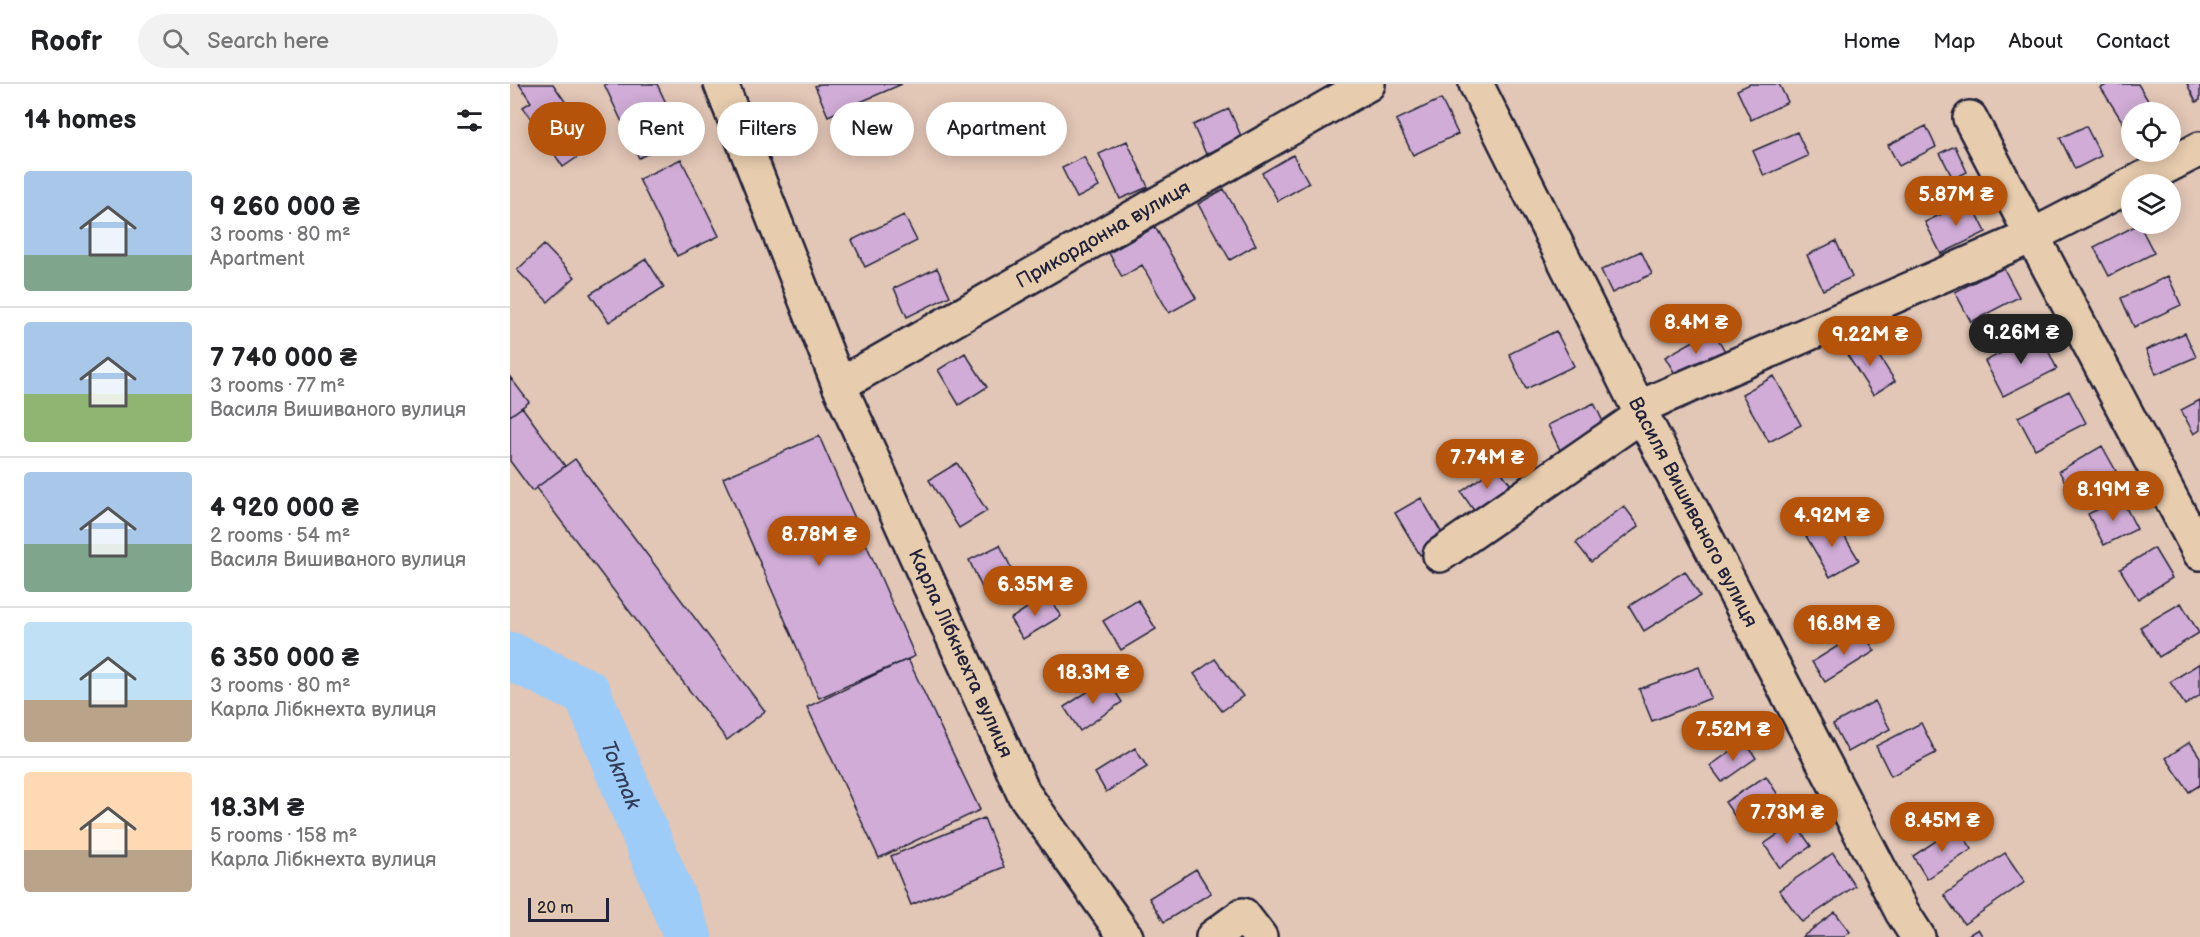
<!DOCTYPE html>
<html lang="en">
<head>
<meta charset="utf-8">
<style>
  body { margin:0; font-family:"Balsamiq Sans",sans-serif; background:#f2f2f2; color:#202124; height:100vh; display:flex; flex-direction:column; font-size:22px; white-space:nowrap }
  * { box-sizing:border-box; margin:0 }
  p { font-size:20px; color:#757577 }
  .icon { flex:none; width:33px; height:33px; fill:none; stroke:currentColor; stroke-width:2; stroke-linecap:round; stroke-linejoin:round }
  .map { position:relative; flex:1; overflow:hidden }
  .sheet { display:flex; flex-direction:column; background:#fff; width:510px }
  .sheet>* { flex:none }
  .hud { position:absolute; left:18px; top:18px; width:570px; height:54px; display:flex; gap:12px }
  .controls { position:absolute; left:1611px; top:18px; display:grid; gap:12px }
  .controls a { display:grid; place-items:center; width:60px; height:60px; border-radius:50%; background:#fff; box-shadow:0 3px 15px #0003; font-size:30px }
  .scale { position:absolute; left:18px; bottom:15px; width:81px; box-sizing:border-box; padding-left:6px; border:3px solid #22223b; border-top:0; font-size:16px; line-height:21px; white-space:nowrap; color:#22223b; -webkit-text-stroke:4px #e7ccae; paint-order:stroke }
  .price { position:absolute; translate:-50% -51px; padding:0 14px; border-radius:21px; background:#b45309; color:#fff; font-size:20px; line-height:39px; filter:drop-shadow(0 2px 3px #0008) }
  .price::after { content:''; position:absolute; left:50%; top:36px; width:18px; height:14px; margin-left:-9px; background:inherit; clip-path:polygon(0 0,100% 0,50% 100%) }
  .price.on { background:#222; color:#fff }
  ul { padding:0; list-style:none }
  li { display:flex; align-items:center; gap:18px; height:150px; padding:0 24px }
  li+li { border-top:2px solid #e0e0e0 }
  li span { display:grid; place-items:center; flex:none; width:168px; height:120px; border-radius:6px; color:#555 }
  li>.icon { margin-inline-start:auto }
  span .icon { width:72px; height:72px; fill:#fffc; stroke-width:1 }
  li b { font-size:26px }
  h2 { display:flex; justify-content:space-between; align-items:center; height:72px; padding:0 24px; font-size:26px }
  .pill { padding:0 21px; border-radius:27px; background:#fff; box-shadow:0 3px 15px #0003; font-size:21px; line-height:54px }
  .pill.on { background:#b45309; color:#fff }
  header { display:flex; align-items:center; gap:36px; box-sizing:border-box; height:84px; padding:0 30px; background:#fff; border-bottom:2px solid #e0e0e0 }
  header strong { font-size:28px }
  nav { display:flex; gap:33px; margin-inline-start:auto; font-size:21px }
  .search { width:420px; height:54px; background:#f2f2f2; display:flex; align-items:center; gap:15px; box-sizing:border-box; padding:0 21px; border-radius:33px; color:#757577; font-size:22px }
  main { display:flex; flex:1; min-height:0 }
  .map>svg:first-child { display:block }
</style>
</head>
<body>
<header>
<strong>Roofr</strong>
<div class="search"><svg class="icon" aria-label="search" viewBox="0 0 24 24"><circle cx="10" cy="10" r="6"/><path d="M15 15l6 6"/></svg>Search here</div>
<nav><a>Home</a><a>Map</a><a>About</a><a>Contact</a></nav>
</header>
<main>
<section class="sheet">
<h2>14 homes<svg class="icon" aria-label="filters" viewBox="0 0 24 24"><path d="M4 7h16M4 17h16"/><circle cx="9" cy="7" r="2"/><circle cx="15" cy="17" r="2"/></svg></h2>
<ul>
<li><span style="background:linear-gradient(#a9c7e8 70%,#7fa58c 0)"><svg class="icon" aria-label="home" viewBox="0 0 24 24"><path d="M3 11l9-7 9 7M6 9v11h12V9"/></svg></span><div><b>9 260 000 ₴</b><p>3 rooms · 80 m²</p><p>Apartment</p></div></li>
<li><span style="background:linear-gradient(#a9c7e8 60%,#8fb573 0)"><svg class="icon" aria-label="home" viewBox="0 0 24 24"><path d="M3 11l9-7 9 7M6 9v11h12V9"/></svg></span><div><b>7 740 000 ₴</b><p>3 rooms · 77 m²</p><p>Василя Вишиваного вулиця</p></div></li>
<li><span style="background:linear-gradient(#a9c7e8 60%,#7fa58c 0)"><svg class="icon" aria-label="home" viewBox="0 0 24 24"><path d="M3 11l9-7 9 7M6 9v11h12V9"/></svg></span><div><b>4 920 000 ₴</b><p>2 rooms · 54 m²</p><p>Василя Вишиваного вулиця</p></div></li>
<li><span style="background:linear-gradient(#bfe0f5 65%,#b9a48a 0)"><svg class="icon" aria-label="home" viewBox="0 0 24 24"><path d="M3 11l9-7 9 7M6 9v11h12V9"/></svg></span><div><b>6 350 000 ₴</b><p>3 rooms · 80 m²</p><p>Карла Лібкнехта вулиця</p></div></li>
<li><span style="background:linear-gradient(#ffd9b3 65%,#b9a48a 0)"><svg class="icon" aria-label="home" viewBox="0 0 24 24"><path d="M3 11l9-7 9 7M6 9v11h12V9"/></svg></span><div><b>18.3M ₴</b><p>5 rooms · 158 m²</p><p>Карла Лібкнехта вулиця</p></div></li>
</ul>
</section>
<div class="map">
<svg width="1690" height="853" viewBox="0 0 1690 853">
  <rect width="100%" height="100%" fill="#e2c6b6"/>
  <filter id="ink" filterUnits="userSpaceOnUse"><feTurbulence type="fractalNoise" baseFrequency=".0167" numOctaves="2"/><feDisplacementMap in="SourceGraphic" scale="12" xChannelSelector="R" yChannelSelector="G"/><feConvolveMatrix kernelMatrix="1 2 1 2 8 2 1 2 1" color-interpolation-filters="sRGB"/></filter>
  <g filter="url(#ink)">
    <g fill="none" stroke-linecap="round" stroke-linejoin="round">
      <!-- river -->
      <path stroke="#9dccf9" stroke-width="48" id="s1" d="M 0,572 L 77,609 L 178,853"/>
    </g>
    <!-- building -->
    <path fill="#d0acd6" stroke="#22223b" stroke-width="1.5" d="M 9,0 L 43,0 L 85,61 L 53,83 L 13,23 L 21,18 Z
      M 94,0 L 147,0 L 172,53 L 129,74 Z
      M 310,0 L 392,0 L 318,32 L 305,2 Z
      M 1240,0 L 1269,0 L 1278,18 L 1241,36 L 1227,6 Z
      M 1598,0 L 1628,0 L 1645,28 L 1622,28 L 1622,53 L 1591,4 Z
      M 1677,0 L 1690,0 L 1690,16 L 1686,18 Z
      M 931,15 L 948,50 L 903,71 L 886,36 Z
      M 719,25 L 732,54 L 696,70 L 683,41 Z
      M 1416,42 L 1426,63 L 1389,82 L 1378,61 Z
      M 1576,42 L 1591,72 L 1565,85 L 1550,54 Z
      M 1287,48 L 1298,72 L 1254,92 L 1243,67 Z
      M 617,57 L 638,103 L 610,115 L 589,70 Z
      M 1445,62 L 1457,88 L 1443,95 L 1430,69 Z
      M 783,71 L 799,99 L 768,117 L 752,89 Z
      M 574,73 L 589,103 L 567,114 L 552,84 Z
      M 171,75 L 209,152 L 167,172 L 129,95 Z
      M 714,105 L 746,161 L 720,176 L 688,120 Z
      M 1460,116 L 1476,148 L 1431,170 L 1415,138 Z
      M 394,131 L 407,157 L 355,183 L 342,156 Z
      M 1629,140 L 1644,169 L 1599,192 L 1584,163 Z
      M 645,143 L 686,214 L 659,229 L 632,181 L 612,193 L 599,169 Z
      M 1326,157 L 1342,193 L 1313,206 L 1297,171 Z
      M 34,161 L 65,193 L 38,218 L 7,186 Z
      M 1131,167 L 1142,190 L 1102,209 L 1091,186 Z
      M 136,175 L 154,203 L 99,238 L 80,210 Z
      M 1493,183 L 1509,213 L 1461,238 L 1445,208 Z
      M 427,184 L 440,212 L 397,233 L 384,204 Z
      M 1658,192 L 1671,221 L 1624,243 L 1611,214 Z
      M 1203,246 L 1216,269 L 1168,295 L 1155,273 Z
      M 1046,247 L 1064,282 L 1016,305 L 999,270 Z
      M 1675,249 L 1686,273 L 1646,290 L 1636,266 Z
      M 1530,250 L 1547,285 L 1493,312 L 1475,277 Z
      M 1358,255 L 1385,297 L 1363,311 L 1336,269 Z
      M 455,269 L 477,303 L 449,321 L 428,286 Z
      M 1264,292 L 1291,341 L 1259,358 L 1232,310 Z
      M 0,293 L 19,318 L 0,332 Z
      M 1559,307 L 1576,339 L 1525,365 L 1508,333 Z
      M 1690,316 L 1690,346 L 1684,350 L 1671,326 Z
      M 1084,319 L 1097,346 L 1051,368 L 1038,341 Z
      M 12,323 L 55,382 L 22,407 L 0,377 L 0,332 Z
      M 309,352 L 405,572 L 309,614 L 213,394 Z
      M 1592,362 L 1606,387 L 1563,412 L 1549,387 Z
      M 65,375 L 255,627 L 217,656 L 26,404 Z
      M 447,379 L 477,427 L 449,444 L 419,396 Z
      M 987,382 L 1004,405 L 967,431 L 951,408 Z
      M 911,414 L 936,456 L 910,471 L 885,429 Z
      M 1611,414 L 1627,445 L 1594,461 L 1578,430 Z
      M 1114,422 L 1129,442 L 1081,478 L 1066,459 Z
      M 1324,435 L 1349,476 L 1320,493 L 1296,452 Z
      M 490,461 L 506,494 L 475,510 L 459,476 Z
      M 1644,464 L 1662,494 L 1628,515 L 1610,485 Z
      M 1175,487 L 1190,512 L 1134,547 L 1119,522 Z
      M 537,511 L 551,532 L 513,555 L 500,535 Z
      M 628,516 L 646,545 L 611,566 L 593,537 Z
      M 1671,519 L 1689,549 L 1649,573 L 1630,543 Z
      M 1352,547 L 1365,567 L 1315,598 L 1302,578 Z
      M 398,575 L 470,726 L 369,774 L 297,623 Z
      M 705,575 L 733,612 L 712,627 L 684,590 Z
      M 1690,579 L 1690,611 L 1675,621 L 1660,598 Z
      M 1189,583 L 1201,614 L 1142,637 L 1129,605 Z
      M 597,595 L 612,618 L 570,647 L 554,623 Z
      M 1365,617 L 1380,645 L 1338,668 L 1323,640 Z
      M 1411,639 L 1426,669 L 1381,692 L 1366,662 Z
      M 1235,657 L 1246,674 L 1212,698 L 1200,682 Z
      M 1680,658 L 1690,673 L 1690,701 L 1679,708 L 1656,674 Z
      M 625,664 L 637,683 L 596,708 L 585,689 Z
      M 1256,692 L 1268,711 L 1228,737 L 1215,718 Z
      M 474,734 L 494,783 L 401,821 L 381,772 Z
      M 1285,739 L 1301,762 L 1270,784 L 1254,760 Z
      M 1447,743 L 1462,765 L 1417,795 L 1403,772 Z
      M 1323,769 L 1345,802 L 1292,838 L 1269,806 Z
      M 1495,769 L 1515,798 L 1454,840 L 1434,811 Z
      M 686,785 L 701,809 L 654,838 L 639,814 Z
      M 1325,828 L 1340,848 L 1334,853 L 1292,853 Z
      M 1468,845 L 1473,853 L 1455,853 Z"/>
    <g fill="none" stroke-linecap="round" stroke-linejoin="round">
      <!-- minor casing -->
      <g stroke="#22223b" stroke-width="38">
        <g id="minor">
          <path id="s2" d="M 211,0 L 329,301 L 514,710 L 616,853"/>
          <path id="s3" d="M 966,0 L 1132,331 L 1392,828 L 1408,853"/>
          <path d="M 1460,34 L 1690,469"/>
          <path id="s4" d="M 329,301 L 858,0"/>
          <path d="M 1128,324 L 1522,152 L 1690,65"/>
          <path d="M 930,471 L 1132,331"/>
          <path d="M 703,853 L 733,831 L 750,853"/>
        </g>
      </g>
      <!-- minor -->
      <use href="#minor" stroke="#e7ccae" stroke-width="33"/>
    </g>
  </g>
  <g text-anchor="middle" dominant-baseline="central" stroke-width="4.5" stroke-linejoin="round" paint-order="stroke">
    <!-- street labels -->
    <g font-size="20" fill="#22223b" stroke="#e7ccae">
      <text stroke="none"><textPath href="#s4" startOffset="304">Прикордонна вулиця</textPath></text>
      <text stroke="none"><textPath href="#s3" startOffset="480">Василя Вишиваного вулиця</textPath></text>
      <text stroke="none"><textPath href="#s2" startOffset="618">Карла Лібкнехта вулиця</textPath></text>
    </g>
    <!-- water labels -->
    <g font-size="21" font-style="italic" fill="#343c58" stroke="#e7ccae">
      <text stroke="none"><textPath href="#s1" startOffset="174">Tokmak</textPath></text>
    </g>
  </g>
</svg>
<div class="controls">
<a><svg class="icon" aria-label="locate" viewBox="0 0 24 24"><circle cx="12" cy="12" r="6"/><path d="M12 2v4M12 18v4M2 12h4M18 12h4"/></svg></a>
<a><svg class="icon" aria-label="layers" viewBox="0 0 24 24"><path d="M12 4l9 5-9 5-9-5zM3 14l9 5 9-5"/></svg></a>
</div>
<div class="scale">20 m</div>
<b class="price" style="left:1446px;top:143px">5.87M ₴</b>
<b class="price" style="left:1186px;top:271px">8.4M ₴</b>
<b class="price on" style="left:1511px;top:281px">9.26M ₴</b>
<b class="price" style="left:1360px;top:283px">9.22M ₴</b>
<b class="price" style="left:977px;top:406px">7.74M ₴</b>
<b class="price" style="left:1603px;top:438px">8.19M ₴</b>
<b class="price" style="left:1322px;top:464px">4.92M ₴</b>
<b class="price" style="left:309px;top:483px">8.78M ₴</b>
<b class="price" style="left:525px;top:533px">6.35M ₴</b>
<b class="price" style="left:1334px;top:572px">16.8M ₴</b>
<b class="price" style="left:583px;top:621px">18.3M ₴</b>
<b class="price" style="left:1223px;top:678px">7.52M ₴</b>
<b class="price" style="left:1277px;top:761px">7.73M ₴</b>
<b class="price" style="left:1432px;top:769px">8.45M ₴</b>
<div class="hud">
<a class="pill on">Buy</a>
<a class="pill">Rent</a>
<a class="pill">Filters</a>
<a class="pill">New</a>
<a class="pill">Apartment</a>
</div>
</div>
</main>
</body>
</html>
